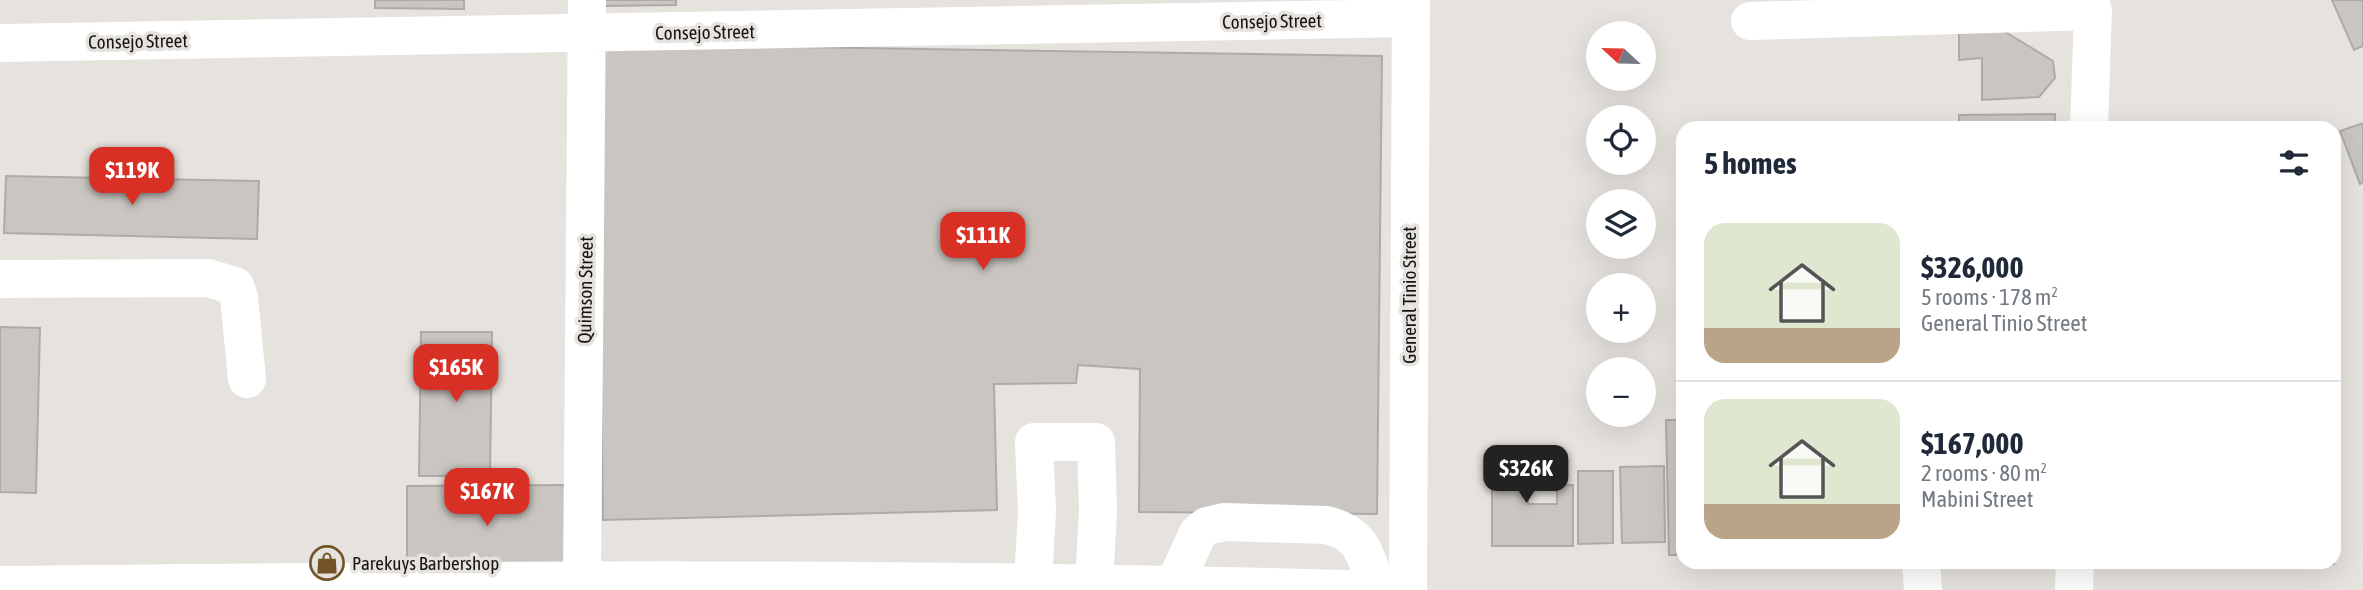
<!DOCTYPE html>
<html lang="en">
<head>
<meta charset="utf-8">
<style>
  body { margin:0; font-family:"Asap Condensed",sans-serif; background:#f6f6f7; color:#1f2937; height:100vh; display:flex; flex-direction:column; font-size:26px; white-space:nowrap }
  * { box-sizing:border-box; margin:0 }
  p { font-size:23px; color:#747a83 }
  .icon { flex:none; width:38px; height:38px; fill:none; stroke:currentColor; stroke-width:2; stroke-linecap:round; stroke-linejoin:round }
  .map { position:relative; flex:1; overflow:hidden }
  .side { position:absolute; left:1676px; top:121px; width:665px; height:448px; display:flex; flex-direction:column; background:#fff; border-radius:21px; box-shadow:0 7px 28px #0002 }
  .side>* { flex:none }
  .needle { width:46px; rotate:292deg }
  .fabs { position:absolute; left:1586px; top:21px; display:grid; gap:14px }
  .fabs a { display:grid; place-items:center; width:70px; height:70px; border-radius:50%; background:#fff; box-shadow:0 7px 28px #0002; font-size:35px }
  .price { position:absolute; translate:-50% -60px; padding:0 16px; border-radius:14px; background:#d93025; color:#fff; font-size:23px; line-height:46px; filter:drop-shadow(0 2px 4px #0008) }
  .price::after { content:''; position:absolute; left:50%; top:42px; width:21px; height:16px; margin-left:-10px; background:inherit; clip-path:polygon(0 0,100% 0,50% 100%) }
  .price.current { background:#222; color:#fff }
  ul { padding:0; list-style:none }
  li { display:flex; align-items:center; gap:21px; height:175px; padding:0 28px }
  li+li { border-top:2px solid #e0e1e3 }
  li span { display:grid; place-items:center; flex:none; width:196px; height:140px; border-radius:21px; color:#555 }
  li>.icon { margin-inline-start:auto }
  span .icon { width:84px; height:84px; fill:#fffc; stroke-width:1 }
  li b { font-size:30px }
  h2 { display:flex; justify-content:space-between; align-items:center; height:84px; padding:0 28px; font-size:30px }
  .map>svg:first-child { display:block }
</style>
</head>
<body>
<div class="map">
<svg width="2363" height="590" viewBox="0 0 2363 590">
  <rect width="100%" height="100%" fill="#e6e2dd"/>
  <!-- building -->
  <path fill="#c9c5c1" stroke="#aeaba6" stroke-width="2" d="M 375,0 L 464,0 L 464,9 L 375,8 Z
    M 604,0 L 676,0 L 676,5 L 604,6 Z
    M 2332,0 L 2363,0 L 2363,46 L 2354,50 Z
    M 2002,30 L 2053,61 L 2055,78 L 2039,97 L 1982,100 L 1982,58 L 1959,60 L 1959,32 Z
    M 597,44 L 1382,56 L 1377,514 L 1139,512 L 1140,369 L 1078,365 L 1076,383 L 994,384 L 997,510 L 603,520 Z
    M 2055,114 L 2055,128 L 1959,128 L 1959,115 Z
    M 2363,123 L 2363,182 L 2360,184 L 2340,131 Z
    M 6,176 L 259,181 L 257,239 L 4,233 Z
    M 0,327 L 40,328 L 36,493 L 0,492 Z
    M 421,332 L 492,332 L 490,476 L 419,476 Z
    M 1666,420 L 1684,420 L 1684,555 L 1669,555 Z
    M 1492,446 L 1528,446 L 1528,504 L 1557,504 L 1557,485 L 1573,485 L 1573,546 L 1492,546 Z
    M 1664,466 L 1665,542 L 1622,543 L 1620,467 Z
    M 1578,471 L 1613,471 L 1613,543 L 1578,544 Z
    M 567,485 L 567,569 L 407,570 L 407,486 Z
    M 2254,562 L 2334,562 L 2334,564 L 2254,565 Z"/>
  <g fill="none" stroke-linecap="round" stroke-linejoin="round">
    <!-- minor -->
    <path stroke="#fff" stroke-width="38" d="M 1750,21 L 2093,11
      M 0,43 L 1410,18
      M 2089,128 L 2093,11 L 2090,0
      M 0,279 L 208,278 L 235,286 L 239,297 L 247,379
      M 1921,562 L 1923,590
      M 582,579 L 587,0
      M 1033,583 L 1037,511 L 1034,442 L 1096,442 L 1098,512 L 1094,583
      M 1174,585 L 1198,533 L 1207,526 L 1224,522 L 1326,525 C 1365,534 1364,556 1378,590
      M 1408,590 L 1411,0
      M 2074,590 L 2075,562"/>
    <!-- major -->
    <path stroke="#fff" stroke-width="38" d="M 0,585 C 460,580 921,576 1381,590"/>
  </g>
  <!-- icons -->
  <defs>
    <g id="shop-ring" transform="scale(1.75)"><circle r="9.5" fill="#e6e2dd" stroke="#735429" stroke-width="1.5"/><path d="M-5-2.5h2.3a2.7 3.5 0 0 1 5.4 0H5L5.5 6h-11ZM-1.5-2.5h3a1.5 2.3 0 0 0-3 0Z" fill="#735429"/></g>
  </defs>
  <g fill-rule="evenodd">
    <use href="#shop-ring" x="327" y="563"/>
  </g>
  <g text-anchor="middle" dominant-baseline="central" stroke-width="7" stroke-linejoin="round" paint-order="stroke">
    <!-- street labels -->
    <g font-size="19" fill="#161413" stroke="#e6e2dd">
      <text transform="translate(1272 21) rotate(-1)">Consejo Street</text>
      <text transform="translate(705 32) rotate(-1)">Consejo Street</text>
      <text transform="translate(138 41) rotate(-1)">Consejo Street</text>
      <text transform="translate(585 290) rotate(-89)">Quimson Street</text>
      <text transform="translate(1409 295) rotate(-90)">General Tinio Street</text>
    </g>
    <!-- poi labels -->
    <g font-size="19" fill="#161413" stroke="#e6e2dd" text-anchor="start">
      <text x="352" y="563">Parekuys Barbershop</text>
    </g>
  </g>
</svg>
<div class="fabs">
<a><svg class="needle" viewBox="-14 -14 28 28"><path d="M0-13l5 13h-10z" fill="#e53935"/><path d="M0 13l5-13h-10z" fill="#747a83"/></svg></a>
<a><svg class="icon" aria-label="locate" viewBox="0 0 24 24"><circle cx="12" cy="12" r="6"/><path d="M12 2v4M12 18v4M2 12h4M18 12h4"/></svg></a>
<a><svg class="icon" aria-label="layers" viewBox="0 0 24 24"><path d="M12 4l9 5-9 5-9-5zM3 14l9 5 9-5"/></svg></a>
<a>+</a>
<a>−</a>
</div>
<b class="price" style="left:132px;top:207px">$119K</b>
<b class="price" style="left:983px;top:272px">$111K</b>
<b class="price" style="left:456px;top:404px">$165K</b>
<b class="price current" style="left:1526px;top:505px">$326K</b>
<b class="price" style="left:487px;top:528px">$167K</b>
<section class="side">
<h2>5 homes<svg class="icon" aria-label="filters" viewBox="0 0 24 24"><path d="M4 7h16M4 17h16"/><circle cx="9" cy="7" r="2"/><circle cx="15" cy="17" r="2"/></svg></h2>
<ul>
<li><span style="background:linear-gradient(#dfe7d0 75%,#b9a48a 0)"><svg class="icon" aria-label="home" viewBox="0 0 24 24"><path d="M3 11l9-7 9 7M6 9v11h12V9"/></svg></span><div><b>$326,000</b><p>5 rooms · 178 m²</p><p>General Tinio Street</p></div></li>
<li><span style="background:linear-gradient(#dfe7d0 75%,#b9a48a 0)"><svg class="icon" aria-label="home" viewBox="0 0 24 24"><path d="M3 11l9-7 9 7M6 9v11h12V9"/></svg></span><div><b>$167,000</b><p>2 rooms · 80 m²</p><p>Mabini Street</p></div></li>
</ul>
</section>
</div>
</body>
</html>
